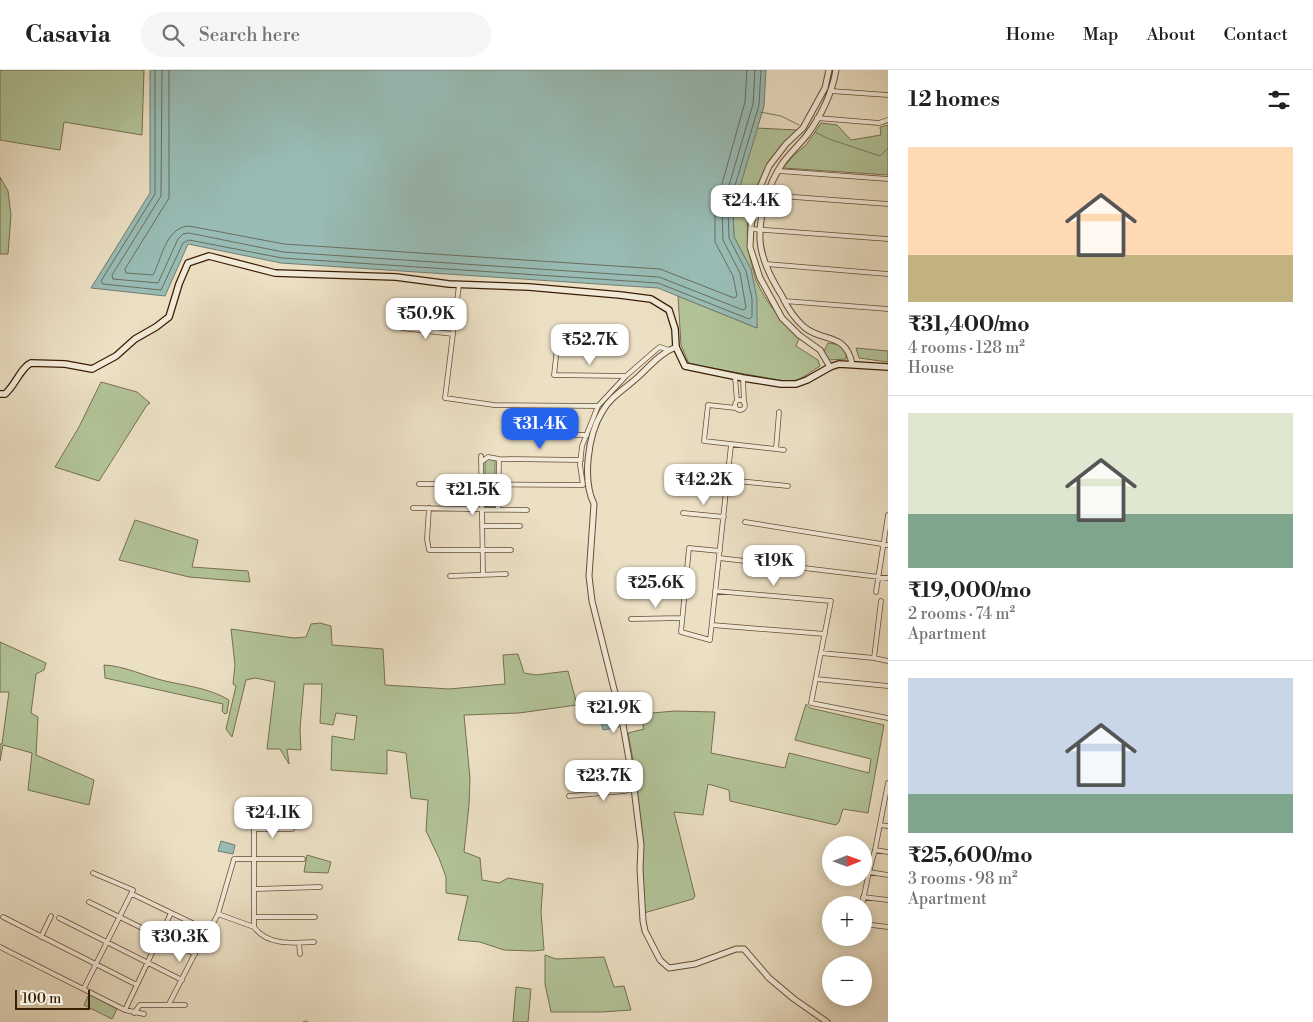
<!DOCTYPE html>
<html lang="en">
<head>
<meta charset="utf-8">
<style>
  body { margin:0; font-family:"Libre Bodoni",serif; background:#f6f6f6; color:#202124; height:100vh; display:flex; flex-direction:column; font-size:19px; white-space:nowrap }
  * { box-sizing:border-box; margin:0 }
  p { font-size:16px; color:#757577 }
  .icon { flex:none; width:28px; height:28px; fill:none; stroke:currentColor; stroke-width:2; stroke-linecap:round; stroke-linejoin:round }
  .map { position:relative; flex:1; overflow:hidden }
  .side { display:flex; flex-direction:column; background:#fff; width:425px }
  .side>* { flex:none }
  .needle { width:32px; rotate:89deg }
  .fabs { position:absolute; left:822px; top:766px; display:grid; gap:10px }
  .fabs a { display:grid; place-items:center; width:50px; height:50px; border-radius:50%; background:#fff; box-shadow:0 2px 12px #0003; font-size:25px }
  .scale { position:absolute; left:15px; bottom:12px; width:75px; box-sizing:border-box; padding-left:5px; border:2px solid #3b1e04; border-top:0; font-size:14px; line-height:18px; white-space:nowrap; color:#3b1e04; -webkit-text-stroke:4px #f2ead9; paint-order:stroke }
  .price { position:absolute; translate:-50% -42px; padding:0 11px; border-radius:10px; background:#fff; color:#222; font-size:16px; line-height:32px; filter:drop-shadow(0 1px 2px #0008) }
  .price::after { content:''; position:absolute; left:50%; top:30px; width:15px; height:11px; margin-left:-8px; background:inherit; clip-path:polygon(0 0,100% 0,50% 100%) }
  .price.current { background:#2563eb; color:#fff }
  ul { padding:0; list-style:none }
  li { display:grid; align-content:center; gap:10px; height:265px; padding:0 20px }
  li+li { border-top:1px solid #e0e0e0 }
  li span { display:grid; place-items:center; height:155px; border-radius:0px; color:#555 }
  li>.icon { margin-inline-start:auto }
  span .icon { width:90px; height:90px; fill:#fffc; stroke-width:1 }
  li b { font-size:21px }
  h2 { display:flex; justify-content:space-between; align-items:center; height:60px; padding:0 20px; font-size:21px }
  header { display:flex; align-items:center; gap:30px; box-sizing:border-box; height:70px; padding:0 25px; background:#fff; border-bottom:1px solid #e0e0e0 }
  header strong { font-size:24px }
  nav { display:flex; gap:28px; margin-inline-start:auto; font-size:18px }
  .search { width:350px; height:45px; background:#f6f6f6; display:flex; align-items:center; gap:12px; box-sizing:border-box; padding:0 18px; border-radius:28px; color:#757577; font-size:19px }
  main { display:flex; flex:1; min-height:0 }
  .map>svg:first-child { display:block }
</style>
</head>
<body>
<header>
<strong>Casavia</strong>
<div class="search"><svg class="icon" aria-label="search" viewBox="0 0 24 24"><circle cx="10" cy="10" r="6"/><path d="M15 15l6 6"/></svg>Search here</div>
<nav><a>Home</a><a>Map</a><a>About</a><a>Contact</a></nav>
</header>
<main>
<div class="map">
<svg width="888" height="952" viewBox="0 0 888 952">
  <rect width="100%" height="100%" fill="#ebdfc4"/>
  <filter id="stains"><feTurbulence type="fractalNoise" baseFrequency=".004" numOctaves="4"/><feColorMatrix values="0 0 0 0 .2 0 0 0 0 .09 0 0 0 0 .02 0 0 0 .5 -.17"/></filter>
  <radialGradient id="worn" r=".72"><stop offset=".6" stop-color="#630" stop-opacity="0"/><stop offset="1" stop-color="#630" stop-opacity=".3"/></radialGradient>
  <!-- green -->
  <path fill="#b2c398" stroke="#76704e" d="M 0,0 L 144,0 L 142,65 L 64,52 L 60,80 L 0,70 Z
    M 821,53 L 837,55 L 851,70 L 881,65 L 880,57 L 888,55 L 888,105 L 783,98 L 794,85 L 806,75 Z
    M 756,58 L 797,60 C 760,98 738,138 751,192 C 753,198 754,205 756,210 C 765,232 784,253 799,269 L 796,276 L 818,290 L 820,296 L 800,309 L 790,312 L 689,294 L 681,275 L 678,226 L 757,258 L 751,199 L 734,167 L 733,139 Z
    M 0,107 L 8,121 L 11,145 L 8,184 L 0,184 Z
    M 828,273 L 841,275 L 846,284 L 846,289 L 828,290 L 824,281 Z
    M 856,278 L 888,281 L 888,292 L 859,288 Z
    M 101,312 L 137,322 L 150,333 L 147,335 L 99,411 L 55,397 L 79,357 Z
    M 485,387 L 495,387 L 495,411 L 485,411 Z
    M 484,416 L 495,417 L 495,437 L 484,436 Z
    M 135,450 L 198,470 L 192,497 L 248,501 L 250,512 L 189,507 L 119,490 Z
    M 320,553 L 331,556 L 332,575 L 383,579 L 385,615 L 449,619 L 505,614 L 503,585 L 518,584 L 524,603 L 536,605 L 568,601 L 577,635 L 519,643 L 464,645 L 470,709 L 469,735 L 464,782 L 480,788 L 482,810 L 499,813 L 508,808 L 543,814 L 541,842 L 544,880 L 532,881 L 504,880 L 480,872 L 458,870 L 468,826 L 446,823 L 446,807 L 439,788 L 426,761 L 428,730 L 411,728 L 406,683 L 387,680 L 387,704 L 331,700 L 332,666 L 354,670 L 357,646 L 336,643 L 333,655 L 320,653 L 322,614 L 304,614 L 300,659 L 301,680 L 287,679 L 289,694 L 280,679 L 267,679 L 275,612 L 255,608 L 246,610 L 232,667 L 226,659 L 236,616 L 233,614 L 235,595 L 231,559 L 294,568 L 306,567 L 311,554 Z
    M 0,572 L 46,593 L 44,600 L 36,604 L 31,643 L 38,647 L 36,685 L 94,710 L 89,735 L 28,720 L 32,683 L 3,675 L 0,691 L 0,674 L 2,674 L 9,622 L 0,622 Z
    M 104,595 C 125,596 144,606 165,611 C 187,616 209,618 229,630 L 227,643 L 225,644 L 222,641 L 223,634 L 105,608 Z
    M 806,634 L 810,638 L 884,655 L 868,743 L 843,739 L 839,752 L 836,755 L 730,731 L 729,720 L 708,714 L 703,745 L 674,742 L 695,826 L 693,829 L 644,843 L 642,801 L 643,768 L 633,690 L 628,663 L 644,659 L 640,644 L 675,641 L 715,642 L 711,683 L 785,698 L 789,683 L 869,703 L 871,689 L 795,670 Z
    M 307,785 L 331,792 L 328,803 L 304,802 Z
    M 545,885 L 556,889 L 604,887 L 614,917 L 624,916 L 631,940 L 602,942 L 551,942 L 545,914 Z
    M 516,917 L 531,919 L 528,952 L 513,952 Z
    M 89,924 L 117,939 L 112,949 L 84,935 Z"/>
  <!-- water -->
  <path fill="#98bcb5" stroke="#737d6e" d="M 150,0 L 766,0 L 764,36 L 733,140 L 734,167 L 751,199 L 757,229 L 757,258 L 658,218 L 281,193 L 188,174 L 165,226 L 91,218 L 150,123 Z
    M 618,649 L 619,657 L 603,660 L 601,652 Z
    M 221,771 L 235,775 L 233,784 L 218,781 Z"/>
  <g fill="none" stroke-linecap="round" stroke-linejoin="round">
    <!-- shore -->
    <path stroke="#6a6d5c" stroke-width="1" d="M 155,0 L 155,124 L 101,211 L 103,214 L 161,220 L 183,173 L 189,170 L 282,188 L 658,213 L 749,249 L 752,247 L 752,229 L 746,201 L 729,168 L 728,139 L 759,35 L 761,0
      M 162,0 L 161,126 L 112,205 L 113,209 L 158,213 L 178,169 L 183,164 L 189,163 L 283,182 L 659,207 L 743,240 L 746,238 L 740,203 L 723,170 L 722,139 L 753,34 L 755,0
      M 169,0 L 169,128 L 125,199 L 126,203 L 153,205 C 162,188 166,157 189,156 L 284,174 L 660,199 L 734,228 L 737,226 L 733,206 L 715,172 L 715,139 L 745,32 L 747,0"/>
    <!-- stream -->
    <path stroke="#737d6e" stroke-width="1" d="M 760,42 L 781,46 L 799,55
      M 815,62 L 829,69 L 880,86 L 888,78
      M 303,952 L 305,951 L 308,952"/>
    <!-- minor casing -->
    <g stroke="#674e34" stroke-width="5.5">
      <path id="minor" d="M 831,21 L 888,25
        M 817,48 L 879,53 L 888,50
        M 779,101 L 888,109
        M 767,125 L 888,134
        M 751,159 L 888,169
        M 766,194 L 888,204
        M 459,215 L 445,328 L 494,335 L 598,336 L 626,306 L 657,279 L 660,277 L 669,280
        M 784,231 L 888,239
        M 402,258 L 453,264
        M 577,278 L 557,278 L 554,305 L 626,306
        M 735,307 L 737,331
        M 743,308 L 744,333
        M735 335a5 5 0 1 1 10 0a5 5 0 1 1-10 0Z
        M 736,338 L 708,335 L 704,371 L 776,379 L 779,342
        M 511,364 L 587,365
        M 776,379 L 784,380
        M 481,386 L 483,505
        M 481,392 L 488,387 L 499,389 L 581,390
        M 687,406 L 788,416
        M 419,414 L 583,415 L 580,395 L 582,376 L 598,336
        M 413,438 L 527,440
        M 429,438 L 427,469 L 429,480 L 511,480
        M 498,439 L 499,389
        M 683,443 L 724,447
        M 745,452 L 888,475
        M 482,456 L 520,456
        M 720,481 L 689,478 L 681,562 L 710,570 L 731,375
        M 719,488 L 745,491
        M 753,492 L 888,508
        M 450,506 L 506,504
        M 626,519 L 684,517
        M 715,521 L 831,531 L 811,633 L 888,648
        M 876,522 L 888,445
        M 631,549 L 681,548
        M 712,555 L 825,564
        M 821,583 L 874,588 L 888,591
        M 874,588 L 881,531
        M 816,609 L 888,616
        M 569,726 L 625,721 L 634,718
        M 880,755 L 888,756
        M 875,780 L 888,782
        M 869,802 L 888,805
        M 255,819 L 320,817
        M 132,824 L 209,861 L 218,844 L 234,789 L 303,789
        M 863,827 L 888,830
        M 89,832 L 195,884
        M 862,835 L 869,802 L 875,780 L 888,713
        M 218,844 L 254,857 C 267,876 294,873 314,872
        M 3,847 L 137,915
        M 255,847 L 315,847
        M 59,848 L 182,910
        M 864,854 L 888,857
        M 254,857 L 254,759 L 292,759
        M 41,867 L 51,846
        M 299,873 L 300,884
        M 0,877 L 125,940 L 144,944
        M 84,918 L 133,820 L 93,803
        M 169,934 L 207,860
        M 125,940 L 171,843
        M 134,943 L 140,935 L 185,935"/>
    </g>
    <!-- tertiary casing -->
    <g stroke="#674e34" stroke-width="7">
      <path id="tertiary" d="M 829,0 L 825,18 L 803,58 L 786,74 L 769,96 L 758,122 L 751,156 L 750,177 L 760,208 L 782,248 L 799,265 L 820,280 L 830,297
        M 836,0 C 832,23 821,46 807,65 C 799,75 789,84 782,94 C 768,115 759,145 760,170 C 761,190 772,210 782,226 C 787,237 795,249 804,257 C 823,273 846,262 852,294
        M 676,277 C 660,283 650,296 638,307 C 626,318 610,327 602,342 C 588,365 582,410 594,434 L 589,506 L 592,531 L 623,655 L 634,718 L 641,775 L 640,799 L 643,851 L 645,861 L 660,890 L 669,898 L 695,894 L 736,879 L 744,879 L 769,908 L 794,929 L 827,952"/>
    </g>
    <!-- secondary casing -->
    <g stroke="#3b1e04" stroke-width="8">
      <path id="secondary" d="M 0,324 L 5,324 C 15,316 21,297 31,293 L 65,294 L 92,299 L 116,286 L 135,269 L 156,257 L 169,247 L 179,214 L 188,193 L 209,186 L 275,203 L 396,207 L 449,214 L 529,217 L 620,225 L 651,229 L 669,240 L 675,259 L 676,277 L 685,296 L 743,308 L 781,314 L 796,314 L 807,310 L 830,297 L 839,294 L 888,297"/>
    </g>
    <!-- minor -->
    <use href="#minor" stroke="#f2ead9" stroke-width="4"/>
    <!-- tertiary -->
    <use href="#tertiary" stroke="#f2ead9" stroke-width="5"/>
    <!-- secondary -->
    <use href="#secondary" stroke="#f2ead9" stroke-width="5.5"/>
  </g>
  <rect width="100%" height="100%" filter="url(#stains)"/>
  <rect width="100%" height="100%" fill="url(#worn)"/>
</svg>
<div class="fabs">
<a><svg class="needle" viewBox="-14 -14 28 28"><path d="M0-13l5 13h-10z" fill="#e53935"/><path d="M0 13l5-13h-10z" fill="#757577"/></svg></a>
<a>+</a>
<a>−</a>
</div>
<div class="scale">100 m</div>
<b class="price" style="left:751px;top:157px">₹24.4K</b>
<b class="price" style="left:426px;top:270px">₹50.9K</b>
<b class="price" style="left:590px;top:296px">₹52.7K</b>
<b class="price current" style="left:540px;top:380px">₹31.4K</b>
<b class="price" style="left:704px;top:436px">₹42.2K</b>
<b class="price" style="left:473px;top:446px">₹21.5K</b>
<b class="price" style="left:774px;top:517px">₹19K</b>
<b class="price" style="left:656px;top:539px">₹25.6K</b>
<b class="price" style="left:614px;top:664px">₹21.9K</b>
<b class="price" style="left:604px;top:732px">₹23.7K</b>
<b class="price" style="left:273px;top:769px">₹24.1K</b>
<b class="price" style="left:180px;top:893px">₹30.3K</b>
</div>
<section class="side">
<h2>12 homes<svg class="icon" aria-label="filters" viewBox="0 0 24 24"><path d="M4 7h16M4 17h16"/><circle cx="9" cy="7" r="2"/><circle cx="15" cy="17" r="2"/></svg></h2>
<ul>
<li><span style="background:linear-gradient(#ffd9b3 70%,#c2b280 0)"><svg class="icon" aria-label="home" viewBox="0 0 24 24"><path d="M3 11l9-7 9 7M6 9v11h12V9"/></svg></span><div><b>₹31,400/mo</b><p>4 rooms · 128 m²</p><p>House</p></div></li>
<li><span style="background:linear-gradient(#dfe7d0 65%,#7fa58c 0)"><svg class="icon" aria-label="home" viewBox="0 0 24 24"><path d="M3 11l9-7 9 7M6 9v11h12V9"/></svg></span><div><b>₹19,000/mo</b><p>2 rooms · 74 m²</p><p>Apartment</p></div></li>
<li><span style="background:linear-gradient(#c9d6e8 75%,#7fa58c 0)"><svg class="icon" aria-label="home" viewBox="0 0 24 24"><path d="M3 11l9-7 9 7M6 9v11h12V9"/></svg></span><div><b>₹25,600/mo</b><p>3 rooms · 98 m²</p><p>Apartment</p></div></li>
</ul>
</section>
</main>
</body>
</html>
